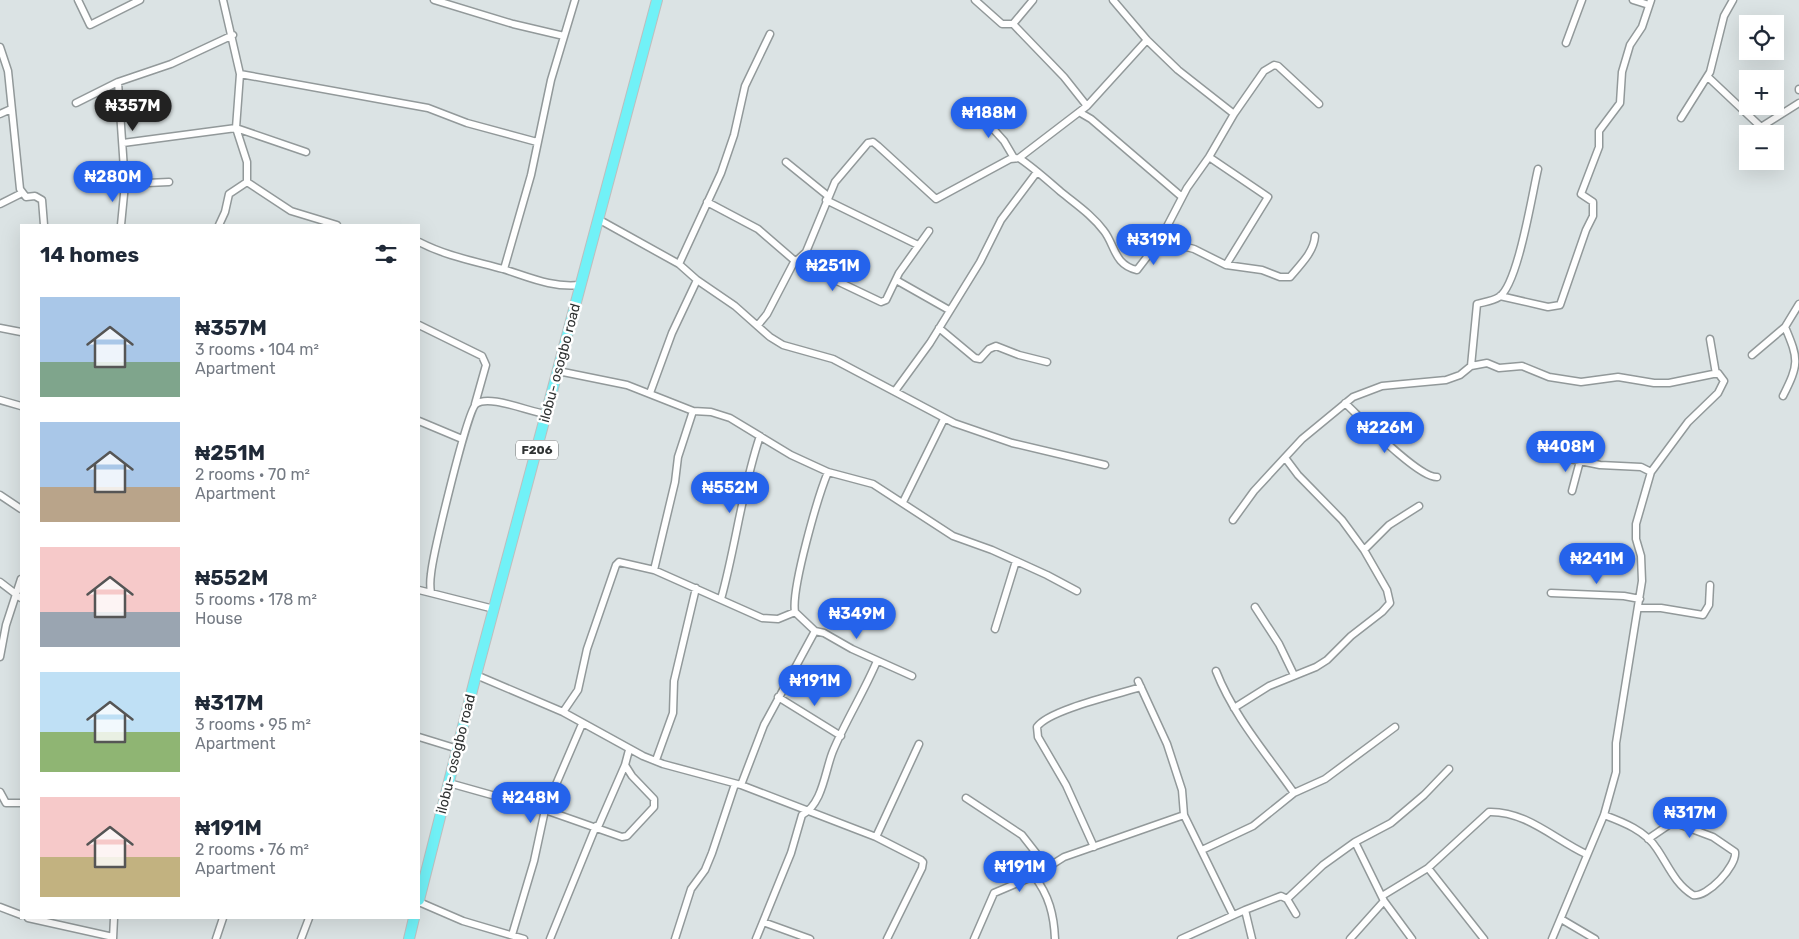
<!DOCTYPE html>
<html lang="en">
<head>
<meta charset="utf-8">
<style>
  body { margin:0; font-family:Rubik,sans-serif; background:#f6f6f7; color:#1f2937; height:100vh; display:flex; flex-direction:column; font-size:19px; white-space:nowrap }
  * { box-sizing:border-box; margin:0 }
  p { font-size:16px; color:#747a83 }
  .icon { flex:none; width:28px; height:28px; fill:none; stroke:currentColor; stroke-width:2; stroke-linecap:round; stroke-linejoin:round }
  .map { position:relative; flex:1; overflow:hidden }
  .drawer { position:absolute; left:20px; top:224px; width:400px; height:695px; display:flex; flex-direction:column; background:#fff; border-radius:0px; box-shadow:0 5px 20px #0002 }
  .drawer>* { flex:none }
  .tools { position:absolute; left:1739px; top:15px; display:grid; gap:10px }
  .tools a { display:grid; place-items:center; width:45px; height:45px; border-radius:0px; background:#fff; box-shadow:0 5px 20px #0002; font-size:25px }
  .price { position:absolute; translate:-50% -42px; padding:0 11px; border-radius:18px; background:#2563eb; color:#fff; font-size:16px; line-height:32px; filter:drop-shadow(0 1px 2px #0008) }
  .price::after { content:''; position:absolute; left:50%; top:30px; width:15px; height:11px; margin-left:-8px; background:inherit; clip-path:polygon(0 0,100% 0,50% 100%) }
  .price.on { background:#222; color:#fff }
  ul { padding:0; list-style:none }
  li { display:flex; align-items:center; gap:15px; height:125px; padding:0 20px }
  li span { display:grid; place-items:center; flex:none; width:140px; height:100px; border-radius:0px; color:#555 }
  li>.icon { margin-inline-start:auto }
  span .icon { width:60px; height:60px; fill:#fffc; stroke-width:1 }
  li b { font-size:21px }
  h2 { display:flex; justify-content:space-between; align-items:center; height:60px; padding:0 20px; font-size:21px }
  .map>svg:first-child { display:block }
</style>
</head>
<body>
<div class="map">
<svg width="1799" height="939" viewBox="0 0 1799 939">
  <rect width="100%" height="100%" fill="#dbe3e4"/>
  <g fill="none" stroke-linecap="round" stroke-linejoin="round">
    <!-- minor casing -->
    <g stroke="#92999a" stroke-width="9">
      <path id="minor" d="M 78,0 L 90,25 L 140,0
        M 434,0 L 513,24 L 564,36
        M 975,0 L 1002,24 L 1013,24 L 1064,77 L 1087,106
        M 1113,0 L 1147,40 L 1178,70 L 1234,114
        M 1633,0 L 1649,5
        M 1013,24 L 1033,0
        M 1147,40 L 1087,106 L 1019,158 C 1034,168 1047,180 1061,192 C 1077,205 1092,215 1104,231 C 1115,245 1114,265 1137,270 L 1160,240 L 1187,188 L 1209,157 L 1234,114 L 1264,71 L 1274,65 L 1278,66 L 1319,104
        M 1566,43 L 1582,0
        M 0,47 L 8,71 L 20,189 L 26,197 L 35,196 L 42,200 L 44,225
        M 240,74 L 428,108 L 467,123 L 537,142
        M 1708,77 L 1761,127 L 1799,103
        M 118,82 L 125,184 L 121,225
        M 1799,89 L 1799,90
        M 76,103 L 118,82 L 171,64 L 233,35
        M 977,111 L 1004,141 L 1014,158
        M 1079,112 L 1091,119 L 1182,197
        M 0,114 L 11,109
        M 1681,118 L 1710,72 L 1724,16 L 1733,0
        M 123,143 L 236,128 L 306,152
        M 1209,157 L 1268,197 L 1226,265
        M 786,162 L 828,196
        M 247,182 L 291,211 L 337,225
        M 125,184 L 169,182
        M 826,200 L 918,245
        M 707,202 L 758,229 L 795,261 L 881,302 L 886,300 L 899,273 L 929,231
        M 0,204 L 22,193
        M 598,219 L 679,264 L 697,280 L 735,306 L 770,337 L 783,345 L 833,359 L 954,423 L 1012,443 L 1105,465
        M 219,225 L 225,212 L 229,194 L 247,182 L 247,162 L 236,128 L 240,74 L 223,0
        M 1160,240 L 1194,249 L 1226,265 L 1262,270 L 1280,277 L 1290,277 C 1300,265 1314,252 1315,236
        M 419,242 C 446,256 474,261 503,269 C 529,277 552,288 580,285
        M 679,264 L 721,173 L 734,135 L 745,86 L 770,34
        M 504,269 L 531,175 L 551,80 L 575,0
        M 896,280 L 949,310
        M 1500,296 L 1548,307 L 1560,305 L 1586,230 L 1593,216 L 1593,202 L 1581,194 L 1599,147 L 1599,131 L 1620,103 L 1622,72 L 1630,45 L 1642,27 L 1651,0
        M 419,325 L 482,356 L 486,365 L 475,404
        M 758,325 L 767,314 L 793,264 L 806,252 L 835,182 L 868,143 L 873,142 L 878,146 L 936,199 L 1010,159 L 1019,158
        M 0,328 L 21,332
        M 939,328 L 975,358 L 980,359 L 989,349 L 996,346 L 1019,355 L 1047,362
        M 1710,339 L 1716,374
        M 1752,355 L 1785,327 L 1799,304
        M 1471,366 L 1487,363 L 1499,368 L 1522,366 L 1549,377 L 1581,382 L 1618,377 L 1654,383 L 1669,383 L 1718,373 L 1724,381 L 1718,393 L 1688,422 L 1651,472 L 1636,524 L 1636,539 L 1641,556 L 1642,581 L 1616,743 L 1616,772 L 1604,815 L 1552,939
        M 558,371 L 627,385 L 693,411 L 711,412 L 730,418 L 791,455 L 828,472 L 873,484 L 953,536 L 992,550 L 1047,575 L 1077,591
        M 895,391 L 930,343 L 980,262 L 1001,220 L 1037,172
        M 650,393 L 672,333 L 697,280
        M 1783,396 C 1799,364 1799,360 1785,327
        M 0,400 L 21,406
        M 1345,403 C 1361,418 1418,478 1437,477
        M 419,421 L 462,439
        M 1540,453 L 1600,465 L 1641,467 L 1651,472
        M 828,472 C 818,496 791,589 795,612 L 815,631 L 824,633 L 852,649 L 912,676
        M 1572,491 L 1580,461
        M 0,495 L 21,509
        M 903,502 L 944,419
        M 1233,520 L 1254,491 L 1302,439 L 1353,397 L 1382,386 L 1446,380 L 1460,375 L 1471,366 L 1477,304 C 1484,302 1493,301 1499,297 C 1518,285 1532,194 1538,169
        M 1364,550 L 1389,525 L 1419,506
        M 654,570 L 675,482 L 678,457 L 693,411
        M 0,582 L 21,598
        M 419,590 L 431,593
        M 1551,593 L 1624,596 L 1640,599
        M 721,599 C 736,545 742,489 760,436
        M 1255,607 L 1279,644 L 1294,675
        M 1639,608 L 1661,608 L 1703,615 L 1709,605 L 1710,585
        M 494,609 L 431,593 C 430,587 430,581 431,574 C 433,554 467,411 476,404 C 489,394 529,412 546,414
        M 995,629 L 1016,561
        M 0,657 L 6,625 L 21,579
        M 1216,671 C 1234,717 1266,753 1294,793
        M 476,675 L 563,712 L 643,756 L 663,764 L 741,785 L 876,837 L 921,860 L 923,862 L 922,868 L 887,939
        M 1138,681 L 1167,744 L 1182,790 L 1184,815 L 1233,915
        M 778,697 L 841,736
        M 1234,708 L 1269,686 L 1316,667 L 1327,660 L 1351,636 L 1382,612 L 1390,603 L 1387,590 L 1364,550 L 1342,520 L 1298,475 L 1286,459
        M 563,712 L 578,690 L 587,649 L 616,565 L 619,562 L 654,570 L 762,618 L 778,619 L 795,612
        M 419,737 L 458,749
        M 656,760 L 673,713 L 674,681 L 696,588
        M 449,783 L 545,810 L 622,837 L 627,836 L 654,807 L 654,799 L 632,776 L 625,765 L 629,750
        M 741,785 L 764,725 L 815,631
        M 0,792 L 6,803 L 21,803
        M 966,798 L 1022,835 L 1047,867
        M 1604,815 C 1623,822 1646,831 1657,849 C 1668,865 1675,884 1693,895 C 1707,898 1737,866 1735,852 L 1713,837 L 1673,822 L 1648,839
        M 598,827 L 625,765
        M 876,837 L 919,744
        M 1355,842 L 1391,823 L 1424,795 L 1449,769
        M 1094,847 L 1066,785 L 1038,737 L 1037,727 C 1048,710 1119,694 1141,687
        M 1202,850 L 1253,826 L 1294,793 L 1325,779 L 1395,727
        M 1428,868 L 1489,812 C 1526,811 1554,839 1586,854
        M 1034,876 L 1064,857 L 1184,815
        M 1382,896 L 1428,868 L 1484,939
        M 1287,899 L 1323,865 L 1355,842 L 1384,901 L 1412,939
        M 419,902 L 463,921 L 524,939
        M 0,907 L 21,915
        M 28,918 L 113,937
        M 1561,919 L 1595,939
        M 763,922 L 810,939
        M 512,935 L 534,861 L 545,810 L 582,724
        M 113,939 L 114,918
        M 216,939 L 223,918
        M 301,939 L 309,918
        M 550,939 L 596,826
        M 675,939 L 691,889 L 705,870 L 712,853 L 735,784
        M 756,939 L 791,853 L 802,815 C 823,804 825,770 833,751 C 846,720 864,692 877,661
        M 974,939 L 994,893 L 1034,876 C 1049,895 1054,915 1055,939
        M 1181,939 L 1245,910
        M 1252,939 L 1245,910 L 1281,896 L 1287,899 L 1296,914
        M 1350,939 L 1384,901"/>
    </g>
    <!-- primary casing -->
    <g stroke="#bdbebe" stroke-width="12">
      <path id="primary" d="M 419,900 L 476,675 L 657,0
        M 409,939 L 414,918"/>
    </g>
    <!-- minor -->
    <use href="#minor" stroke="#fff" stroke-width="6"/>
    <!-- primary -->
    <use href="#primary" stroke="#71f1f7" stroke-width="10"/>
  </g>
  <g text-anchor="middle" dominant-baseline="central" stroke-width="5" stroke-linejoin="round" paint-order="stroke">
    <!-- shield labels -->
    <rect fill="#fff" stroke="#6e7070" stroke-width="1" x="516" y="440.5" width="42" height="19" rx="4"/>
    <g font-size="12" font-weight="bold" fill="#303333">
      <text x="537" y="450">F206</text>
    </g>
    <!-- street labels -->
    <g font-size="14" fill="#303333" stroke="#fff">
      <text transform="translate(560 363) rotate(-75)">ilobu- osogbo road</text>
      <text transform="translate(456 754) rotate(-76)">ilobu- osogbo road</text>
    </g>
  </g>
</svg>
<div class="tools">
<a><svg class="icon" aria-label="locate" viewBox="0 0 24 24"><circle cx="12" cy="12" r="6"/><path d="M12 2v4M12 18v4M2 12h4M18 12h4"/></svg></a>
<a>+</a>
<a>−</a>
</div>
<b class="price on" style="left:133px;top:132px">₦357M</b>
<b class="price" style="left:989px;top:139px">₦188M</b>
<b class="price" style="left:113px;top:203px">₦280M</b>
<b class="price" style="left:1154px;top:266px">₦319M</b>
<b class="price" style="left:833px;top:292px">₦251M</b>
<b class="price" style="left:1385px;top:454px">₦226M</b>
<b class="price" style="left:1566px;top:473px">₦408M</b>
<b class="price" style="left:730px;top:514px">₦552M</b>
<b class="price" style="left:1597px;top:585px">₦241M</b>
<b class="price" style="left:857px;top:640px">₦349M</b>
<b class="price" style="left:815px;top:707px">₦191M</b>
<b class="price" style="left:531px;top:824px">₦248M</b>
<b class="price" style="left:1690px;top:839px">₦317M</b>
<b class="price" style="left:1020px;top:893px">₦191M</b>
<section class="drawer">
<h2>14 homes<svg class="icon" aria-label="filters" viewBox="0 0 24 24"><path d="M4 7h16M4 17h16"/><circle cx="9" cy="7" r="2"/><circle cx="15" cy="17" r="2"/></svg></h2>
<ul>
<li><span style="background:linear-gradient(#a9c7e8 65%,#7fa58c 0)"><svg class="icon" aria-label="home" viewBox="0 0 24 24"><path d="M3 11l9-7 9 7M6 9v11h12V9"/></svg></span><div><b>₦357M</b><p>3 rooms · 104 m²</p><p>Apartment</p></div></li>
<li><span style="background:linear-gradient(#a9c7e8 65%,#b9a48a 0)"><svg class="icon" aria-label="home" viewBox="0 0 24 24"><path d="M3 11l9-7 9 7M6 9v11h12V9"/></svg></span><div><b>₦251M</b><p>2 rooms · 70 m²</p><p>Apartment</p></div></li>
<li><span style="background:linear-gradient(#f6c9c9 65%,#9aa5b1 0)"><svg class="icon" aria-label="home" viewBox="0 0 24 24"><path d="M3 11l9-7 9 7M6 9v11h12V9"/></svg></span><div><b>₦552M</b><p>5 rooms · 178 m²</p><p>House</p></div></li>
<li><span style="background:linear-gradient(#bfe0f5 60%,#8fb573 0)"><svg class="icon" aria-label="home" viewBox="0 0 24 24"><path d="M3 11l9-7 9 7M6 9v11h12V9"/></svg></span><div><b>₦317M</b><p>3 rooms · 95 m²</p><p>Apartment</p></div></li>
<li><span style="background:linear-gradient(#f6c9c9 60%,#c2b280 0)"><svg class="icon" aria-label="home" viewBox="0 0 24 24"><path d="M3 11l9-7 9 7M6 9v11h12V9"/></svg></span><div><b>₦191M</b><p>2 rooms · 76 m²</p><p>Apartment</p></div></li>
</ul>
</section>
</div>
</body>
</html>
